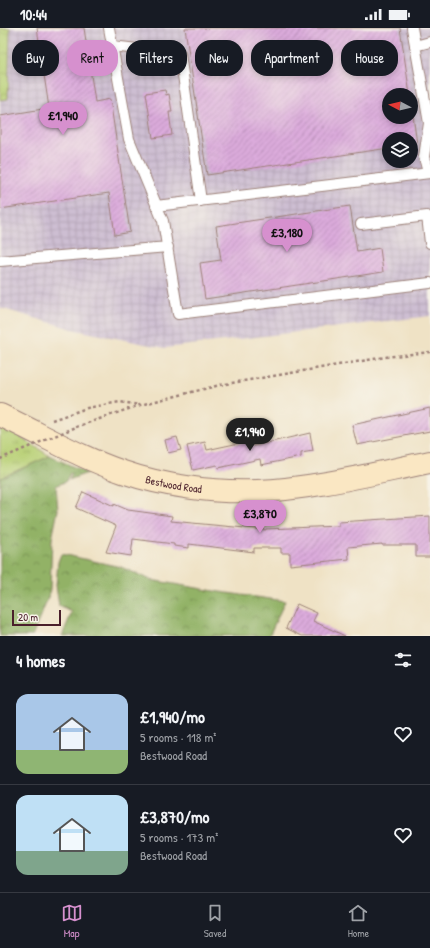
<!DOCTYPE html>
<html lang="en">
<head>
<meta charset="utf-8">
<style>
  body { margin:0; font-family:"Patrick Hand",sans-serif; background:#20242c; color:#f1f3f6; height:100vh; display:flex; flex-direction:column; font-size:15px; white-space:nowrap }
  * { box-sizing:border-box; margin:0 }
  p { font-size:13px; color:#9ea1a6 }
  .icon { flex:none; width:22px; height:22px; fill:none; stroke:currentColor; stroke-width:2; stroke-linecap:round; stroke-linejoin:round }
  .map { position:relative; height:608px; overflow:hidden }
  .panel { display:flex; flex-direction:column; background:#171b24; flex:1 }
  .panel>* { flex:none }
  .hud { position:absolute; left:12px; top:12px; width:406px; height:36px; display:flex; gap:8px }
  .needle { width:26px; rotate:277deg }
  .controls { position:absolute; left:382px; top:60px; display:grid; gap:8px }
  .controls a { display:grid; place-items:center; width:36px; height:36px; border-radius:50%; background:#171b24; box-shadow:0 2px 6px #0003; font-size:20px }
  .scale { position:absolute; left:12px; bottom:10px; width:49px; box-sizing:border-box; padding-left:4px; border:2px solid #4a1f2b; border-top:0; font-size:11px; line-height:14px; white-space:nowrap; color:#4a1f2b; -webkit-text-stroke:3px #f7f3e8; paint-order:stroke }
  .price { position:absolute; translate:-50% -34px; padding:0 9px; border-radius:14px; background:#d690ce; color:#111; font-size:13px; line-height:26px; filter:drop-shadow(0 1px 2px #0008) }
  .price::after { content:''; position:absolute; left:50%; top:24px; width:12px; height:9px; margin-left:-6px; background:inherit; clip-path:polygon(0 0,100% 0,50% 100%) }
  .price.active { background:#222; color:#fff }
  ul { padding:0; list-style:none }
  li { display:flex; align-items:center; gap:12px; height:100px; padding:0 16px }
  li+li { border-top:1px solid #363941 }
  li span { display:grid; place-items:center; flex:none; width:112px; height:80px; border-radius:12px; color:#555 }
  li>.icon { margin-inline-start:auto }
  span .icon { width:48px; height:48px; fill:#fffc; stroke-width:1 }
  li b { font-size:17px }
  h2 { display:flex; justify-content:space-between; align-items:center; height:48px; padding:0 16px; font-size:17px }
  .chip { padding:0 14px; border-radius:16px; background:#171b24; box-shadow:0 2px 6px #0003; font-size:14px; line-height:36px }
  .chip.active { background:#d690ce; color:#111 }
  .status { display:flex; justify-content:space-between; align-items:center; height:28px; padding:0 20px; background:#171b24; direction:ltr }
  .status svg { height:11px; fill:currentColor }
  .tab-bar { display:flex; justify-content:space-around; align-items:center; height:56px; border-top:1px solid #363941; background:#171b24; font-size:11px; color:#9ea1a6 }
  .tab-bar a { display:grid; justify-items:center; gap:2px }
  .tab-bar .active { color:#d690ce }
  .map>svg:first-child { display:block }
</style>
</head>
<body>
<div class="status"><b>10:44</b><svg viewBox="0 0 49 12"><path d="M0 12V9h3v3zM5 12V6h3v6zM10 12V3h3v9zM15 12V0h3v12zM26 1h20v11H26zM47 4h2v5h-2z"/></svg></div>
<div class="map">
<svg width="430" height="608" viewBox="0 0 430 608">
  <defs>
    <pattern id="industrial-grid" width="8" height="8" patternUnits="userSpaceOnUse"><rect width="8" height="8" fill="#cdbed2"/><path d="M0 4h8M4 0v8" fill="none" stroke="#b2a3b4"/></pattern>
    <pattern id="grass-tufts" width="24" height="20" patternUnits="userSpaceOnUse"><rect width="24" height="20" fill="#b8d074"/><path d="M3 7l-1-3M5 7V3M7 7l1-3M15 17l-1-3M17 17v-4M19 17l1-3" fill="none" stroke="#a0b265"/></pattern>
    <pattern id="forest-crowns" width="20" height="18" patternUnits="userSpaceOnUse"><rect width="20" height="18" fill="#92b266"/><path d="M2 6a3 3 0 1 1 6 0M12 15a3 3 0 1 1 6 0" fill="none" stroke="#799054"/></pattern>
    <pattern id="building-hatch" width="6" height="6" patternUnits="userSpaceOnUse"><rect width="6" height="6" fill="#dbabdc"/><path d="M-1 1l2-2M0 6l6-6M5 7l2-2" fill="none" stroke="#b48bb3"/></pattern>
  </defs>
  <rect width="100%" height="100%" fill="#f7f3e8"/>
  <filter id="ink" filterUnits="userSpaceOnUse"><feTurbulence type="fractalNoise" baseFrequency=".025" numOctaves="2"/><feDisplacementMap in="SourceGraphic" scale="8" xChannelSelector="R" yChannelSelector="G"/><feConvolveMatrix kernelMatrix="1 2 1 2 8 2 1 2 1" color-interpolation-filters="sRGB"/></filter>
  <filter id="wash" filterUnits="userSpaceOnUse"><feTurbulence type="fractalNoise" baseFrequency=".012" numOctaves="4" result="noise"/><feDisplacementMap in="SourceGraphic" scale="16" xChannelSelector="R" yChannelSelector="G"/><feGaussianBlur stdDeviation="0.9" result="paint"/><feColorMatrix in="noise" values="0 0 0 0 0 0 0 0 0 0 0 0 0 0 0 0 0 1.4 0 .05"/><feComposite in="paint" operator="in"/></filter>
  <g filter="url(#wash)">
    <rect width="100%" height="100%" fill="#efe2c5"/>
    <!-- industrial -->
    <path fill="url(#industrial-grid)" fill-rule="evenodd" d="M 10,0 L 430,0 L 430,288 L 165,320 L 76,302 L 0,280 L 0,72 L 8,71 ZM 389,67 L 411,67 L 411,89 L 389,89 ZM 389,111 L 411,111 L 411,133 L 389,133 Z"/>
    <!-- grass -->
    <path fill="url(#grass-tufts)" stroke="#817850" d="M 0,0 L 10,0 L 8,71 L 0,72 Z
      M 0,395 L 69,441 L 0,478 Z"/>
    <!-- forest -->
    <path fill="url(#forest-crowns)" stroke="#6e6848" d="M 50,428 L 87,445 L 69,452 L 72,446 L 70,445 L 66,453 L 56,458 L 58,482 L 52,511 L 50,562 L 47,573 L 32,608 L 0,608 L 0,450 Z
      M 61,526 L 121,539 L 151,552 L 220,564 L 285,573 L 269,608 L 62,608 L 72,584 L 59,578 L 56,558 L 58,534 Z"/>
    <g id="blocks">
      <!-- building -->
      <path fill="url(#building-hatch)" d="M 37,0 L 84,0 L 95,74 L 110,71 L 130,204 L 115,207 L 109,165 L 0,181 L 0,88 L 49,80 Z
        M 185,0 L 400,0 L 410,67 L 389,67 L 389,89 L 411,89 L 411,73 L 417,116 L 411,117 L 411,111 L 389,111 L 389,120 L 207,147 Z
        M 165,62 L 166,67 L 169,66 L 172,84 L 169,84 L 172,107 L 153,110 L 146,65 Z
        M 350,178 L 357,224 L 380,220 L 383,244 L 205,271 L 200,235 L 221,232 L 216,198 Z
        M 430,380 L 430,403 L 357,417 L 352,397 Z
        M 310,405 L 313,423 L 301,425 L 301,429 L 261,437 L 260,431 L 218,440 L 217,437 L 193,442 L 187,418 L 205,414 L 207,422 L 253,412 L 254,418 Z
        M 177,409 L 181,422 L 168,425 L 165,412 Z
        M 83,464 L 114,478 L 114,476 L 128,482 L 172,488 L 171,493 L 266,502 L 266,501 L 339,498 L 339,494 L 430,488 L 430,529 L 416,529 L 416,517 L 382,517 L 382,516 L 348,519 L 349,531 L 290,537 L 290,525 L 281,525 L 281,520 L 254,520 L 254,524 L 189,516 L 189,520 L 174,518 L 174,516 L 133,511 L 131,528 L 106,524 L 116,498 L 76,480 Z
        M 297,576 L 317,585 L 313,593 L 345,608 L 302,608 L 286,600 Z"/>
    </g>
  </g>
  <g filter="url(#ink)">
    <use href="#blocks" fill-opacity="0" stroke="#9c8078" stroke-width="1"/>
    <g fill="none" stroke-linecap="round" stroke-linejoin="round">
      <!-- service casing -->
      <g stroke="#9c8078" stroke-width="12">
        <path id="service" d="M 109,0 L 129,111 L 163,193 L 178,286 L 430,255
          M 412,0 L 429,95 L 424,129 L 428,145
          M 112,18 L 180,26 L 201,173
          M 415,18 L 430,14
          M 156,178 L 430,145
          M 361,196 L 427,188 L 430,215
          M 0,233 L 168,219"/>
      </g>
      <!-- secondary casing -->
      <g stroke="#9c8078" stroke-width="24">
        <g id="secondary">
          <path id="s1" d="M 0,387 C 41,406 81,430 123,444 C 163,458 215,465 257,463 C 313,461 375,445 430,434"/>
        </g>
      </g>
      <!-- path -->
      <path stroke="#9c8078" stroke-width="2.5" stroke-dasharray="3 3" stroke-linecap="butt" d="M 52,392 L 87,380 L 120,374 L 140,377
        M 76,399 L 140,377 L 220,357 L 385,329 L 430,324"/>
      <!-- service -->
      <use href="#service" stroke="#fff" stroke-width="10"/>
      <!-- secondary -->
      <use href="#secondary" stroke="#fae7c3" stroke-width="22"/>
      <!-- path-bridge -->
      <path stroke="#9c8078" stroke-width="2.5" stroke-dasharray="3 3" stroke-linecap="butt" d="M 0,431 L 76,399"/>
    </g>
  </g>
  <g text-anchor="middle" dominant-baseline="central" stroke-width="4" stroke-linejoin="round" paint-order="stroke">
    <!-- street labels -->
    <g font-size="11" fill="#4a1f2b" stroke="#f7f3e8">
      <text stroke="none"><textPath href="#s1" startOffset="188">Bestwood Road</textPath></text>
    </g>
  </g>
</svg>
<div class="controls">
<a><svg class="needle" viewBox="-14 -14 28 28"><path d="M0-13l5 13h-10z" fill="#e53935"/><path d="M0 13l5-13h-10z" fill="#9ea1a6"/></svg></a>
<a><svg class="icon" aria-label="layers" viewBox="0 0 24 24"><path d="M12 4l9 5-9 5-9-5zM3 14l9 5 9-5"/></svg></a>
</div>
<div class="scale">20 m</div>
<b class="price" style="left:63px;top:108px">£1,940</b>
<b class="price" style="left:287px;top:225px">£3,180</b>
<b class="price active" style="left:250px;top:424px">£1,940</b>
<b class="price" style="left:260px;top:506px">£3,870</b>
<div class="hud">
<a class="chip">Buy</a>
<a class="chip active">Rent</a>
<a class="chip">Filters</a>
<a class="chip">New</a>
<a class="chip">Apartment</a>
<a class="chip">House</a>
</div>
</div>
<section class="panel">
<h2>4 homes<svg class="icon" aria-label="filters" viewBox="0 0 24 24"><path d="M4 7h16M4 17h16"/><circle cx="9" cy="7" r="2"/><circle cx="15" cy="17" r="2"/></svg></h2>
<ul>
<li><span style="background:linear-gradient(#a9c7e8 70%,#8fb573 0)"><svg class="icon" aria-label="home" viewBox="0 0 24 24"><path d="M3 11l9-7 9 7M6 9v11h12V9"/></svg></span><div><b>£1,940/mo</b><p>5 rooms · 118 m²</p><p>Bestwood Road</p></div><svg class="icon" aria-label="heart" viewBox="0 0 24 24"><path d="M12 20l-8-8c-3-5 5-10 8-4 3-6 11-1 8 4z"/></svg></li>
<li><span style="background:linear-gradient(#bfe0f5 70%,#7fa58c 0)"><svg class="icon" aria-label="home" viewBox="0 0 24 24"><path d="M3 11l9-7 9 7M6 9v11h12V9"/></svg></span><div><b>£3,870/mo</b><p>5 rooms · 173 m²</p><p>Bestwood Road</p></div><svg class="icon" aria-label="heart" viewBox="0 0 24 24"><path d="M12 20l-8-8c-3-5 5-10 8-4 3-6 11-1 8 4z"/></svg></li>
</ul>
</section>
<nav class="tab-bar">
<a class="active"><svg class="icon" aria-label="map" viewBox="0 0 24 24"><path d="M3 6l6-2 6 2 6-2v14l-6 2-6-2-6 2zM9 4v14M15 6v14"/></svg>Map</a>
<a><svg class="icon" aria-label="saved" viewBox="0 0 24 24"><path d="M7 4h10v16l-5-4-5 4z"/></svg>Saved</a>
<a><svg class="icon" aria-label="home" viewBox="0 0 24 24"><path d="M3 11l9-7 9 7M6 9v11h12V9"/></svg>Home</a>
</nav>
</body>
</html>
